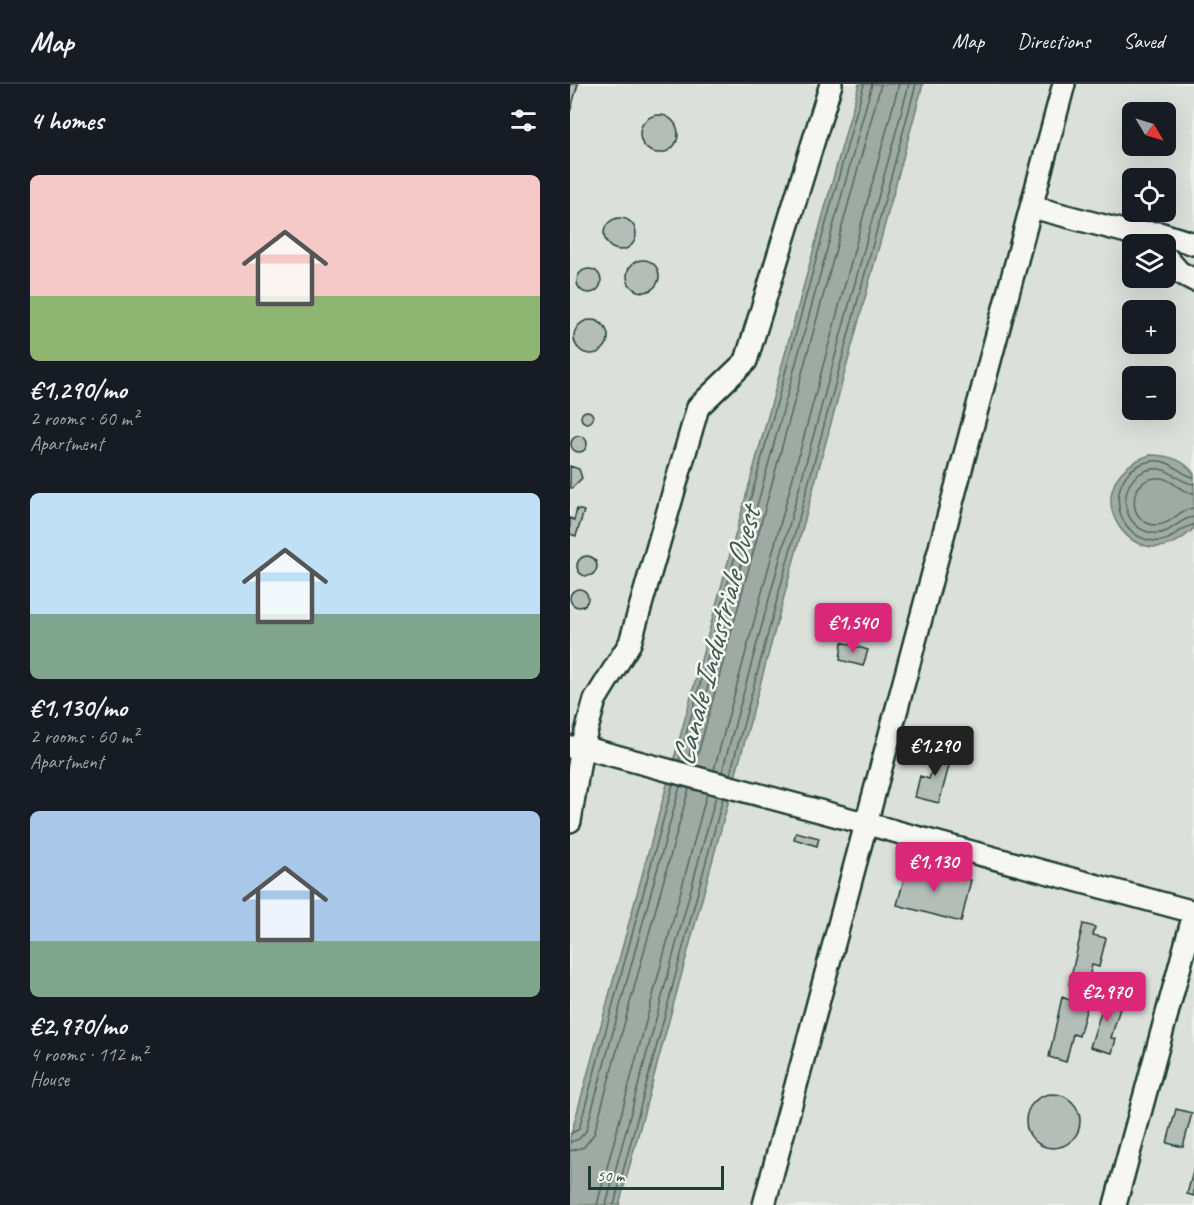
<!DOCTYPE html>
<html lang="en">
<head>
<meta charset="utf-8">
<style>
  body { margin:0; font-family:Caveat,sans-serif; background:#20242c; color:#f1f3f6; height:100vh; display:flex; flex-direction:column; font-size:22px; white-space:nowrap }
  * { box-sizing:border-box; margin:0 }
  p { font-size:20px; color:#9ea1a6 }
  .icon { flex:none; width:33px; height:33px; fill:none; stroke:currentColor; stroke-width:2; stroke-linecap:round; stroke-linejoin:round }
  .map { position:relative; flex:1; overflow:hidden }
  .sheet { display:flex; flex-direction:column; background:#171b24; width:570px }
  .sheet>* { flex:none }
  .needle { width:39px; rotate:128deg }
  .controls { position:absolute; left:552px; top:18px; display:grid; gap:12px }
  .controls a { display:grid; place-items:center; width:54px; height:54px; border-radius:9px; background:#171b24; box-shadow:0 6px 24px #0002; font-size:30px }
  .scale { position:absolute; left:18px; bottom:15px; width:136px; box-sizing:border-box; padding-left:6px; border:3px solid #1f3d34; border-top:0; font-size:16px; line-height:21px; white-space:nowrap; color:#1f3d34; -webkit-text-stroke:4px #f6f6f2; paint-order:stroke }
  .price { position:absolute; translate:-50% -51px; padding:0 14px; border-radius:6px; background:#db2777; color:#fff; font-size:20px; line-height:39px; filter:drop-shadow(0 2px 3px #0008) }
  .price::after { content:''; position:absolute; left:50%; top:36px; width:18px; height:14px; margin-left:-9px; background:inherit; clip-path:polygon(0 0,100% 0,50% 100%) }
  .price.selected { background:#222; color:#fff }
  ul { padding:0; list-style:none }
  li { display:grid; align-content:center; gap:12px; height:318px; padding:0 30px }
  li span { display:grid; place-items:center; height:186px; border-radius:9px; color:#555 }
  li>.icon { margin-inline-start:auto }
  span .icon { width:108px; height:108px; fill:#fffc; stroke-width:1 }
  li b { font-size:26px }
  h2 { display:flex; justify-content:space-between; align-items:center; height:72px; padding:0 30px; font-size:26px }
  header { display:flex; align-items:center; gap:36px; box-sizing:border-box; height:84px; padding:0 30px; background:#171b24; border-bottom:2px solid #363941 }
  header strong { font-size:28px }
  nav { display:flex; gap:33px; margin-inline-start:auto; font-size:21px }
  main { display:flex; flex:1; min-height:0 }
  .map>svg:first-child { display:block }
</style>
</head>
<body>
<header>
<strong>Map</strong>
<nav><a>Map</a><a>Directions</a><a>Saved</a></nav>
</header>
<main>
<section class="sheet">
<h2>4 homes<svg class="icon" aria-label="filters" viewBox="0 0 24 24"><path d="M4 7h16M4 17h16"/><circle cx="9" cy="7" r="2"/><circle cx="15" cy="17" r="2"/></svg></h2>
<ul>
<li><span style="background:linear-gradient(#f6c9c9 65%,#8fb573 0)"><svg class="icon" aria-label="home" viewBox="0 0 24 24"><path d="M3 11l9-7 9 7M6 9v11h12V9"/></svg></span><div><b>€1,290/mo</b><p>2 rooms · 60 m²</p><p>Apartment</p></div></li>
<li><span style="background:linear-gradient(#bfe0f5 65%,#7fa58c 0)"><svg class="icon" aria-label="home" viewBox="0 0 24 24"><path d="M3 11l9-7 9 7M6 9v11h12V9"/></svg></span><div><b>€1,130/mo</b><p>2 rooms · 60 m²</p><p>Apartment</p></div></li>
<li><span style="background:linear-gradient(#a9c7e8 70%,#7fa58c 0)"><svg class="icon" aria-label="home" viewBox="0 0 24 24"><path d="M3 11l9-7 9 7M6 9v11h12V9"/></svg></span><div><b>€2,970/mo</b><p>4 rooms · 112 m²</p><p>House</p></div></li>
</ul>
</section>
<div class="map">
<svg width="624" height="1121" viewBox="0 0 624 1121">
  <rect width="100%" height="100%" fill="#edefea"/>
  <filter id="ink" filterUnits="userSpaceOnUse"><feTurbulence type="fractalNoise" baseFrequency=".0167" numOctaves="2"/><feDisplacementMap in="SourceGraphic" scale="12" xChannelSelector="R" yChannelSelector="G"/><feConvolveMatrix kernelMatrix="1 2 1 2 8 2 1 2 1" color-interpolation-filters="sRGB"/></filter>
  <g filter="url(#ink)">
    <!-- built -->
    <path fill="#dce0db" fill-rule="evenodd" d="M 0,0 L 289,0 L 0,1054 Z
      M 353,0 L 624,0 L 624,1121 L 49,1121 ZM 562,28 L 596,28 L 596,62 L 562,62 ZM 562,94 L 596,94 L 596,128 L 562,128 ZM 562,160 L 596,160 L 596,194 L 562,194 ZM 562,226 L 596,226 L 596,260 L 562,260 ZM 562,292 L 596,292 L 596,326 L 562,326 Z"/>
    <!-- water -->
    <path fill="#9faaa4" stroke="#6c7e77" stroke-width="1.5" d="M 289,0 L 353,0 L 49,1121 L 0,1121 L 0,1054 Z
      M 580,371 C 597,371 614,375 624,390 L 624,444 C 565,506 496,399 580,371 Z"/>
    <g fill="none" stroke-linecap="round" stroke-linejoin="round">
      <!-- shore -->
      <path stroke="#526961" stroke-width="1.5" d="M 624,393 C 609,391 603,375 582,377 C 536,383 538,451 583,457 C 603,460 609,442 624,441
        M 624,400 C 608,399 600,382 582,385 C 546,391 547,444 583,449 C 601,452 608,434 624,433
        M 624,409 C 609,409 601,392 586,394 C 557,396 557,440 586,441 C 602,441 608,425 624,424
        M 109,677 L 294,0
        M 117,679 L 302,0
        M 125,681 L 311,0
        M 144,686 L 329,0
        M 152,688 L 339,0
        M 160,690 L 346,0
        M 0,1050 L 9,1045 L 103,700
        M 0,1058 L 9,1055 L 16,1047 L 110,702
        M 0,1067 L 14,1063 L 24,1050 L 119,704
        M 27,1121 L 137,709
        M 36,1121 L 146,712
        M 44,1121 L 153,714"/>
    </g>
    <!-- building -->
    <path fill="#b4bdb8" stroke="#1f3d34" stroke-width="1.5" d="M 0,0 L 8,0 L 0,28 Z
      M70 50a19 19 0 1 1 38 0a19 19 0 1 1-38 0Z
      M34 150a16 16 0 1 1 32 0a16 16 0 1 1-32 0Z
      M57 192a16 16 0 1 1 32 0a16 16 0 1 1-32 0Z
      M7 197a12 12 0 1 1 24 0a12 12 0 1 1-24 0Z
      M4 253a17 17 0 1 1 34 0a17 17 0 1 1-34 0Z
      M11 333a6 6 0 1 1 12 0a6 6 0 1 1-12 0Z
      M1 360a8 8 0 1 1 16 0a8 8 0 1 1-16 0Z
      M 0,382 L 9,385 L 12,394 L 2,404 L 0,404 Z
      M 7,425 L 14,427 L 6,452 L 0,450 L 0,434 L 4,436 Z
      M7 482a10 10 0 1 1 20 0a10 10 0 1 1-20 0Z
      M0 514a9 9 0 1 1 18 0a9 9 0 1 1-18 0Z
      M 272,558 L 298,566 L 293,582 L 270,576 Z
      M 368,663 L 383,667 L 369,719 L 345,713 L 350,692 L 359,695 Z
      M 226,748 L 249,754 L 247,762 L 224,755 Z
      M 338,780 L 401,796 L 391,838 L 327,821 Z
      M 513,840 L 525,843 L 523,851 L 536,854 L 529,883 L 522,881 L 516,905 L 499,901 Z
      M 538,906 L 554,911 L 541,954 L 546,955 L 542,969 L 520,963 Z
      M 492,913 L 517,923 L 509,952 L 503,950 L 496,978 L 479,973 Z
      M456 1037a27 27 0 1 1 54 0a27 27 0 1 1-54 0Z
      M 606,1025 L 622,1029 L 613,1063 L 597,1059 Z
      M 624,1084 L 624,1112 L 617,1110 Z"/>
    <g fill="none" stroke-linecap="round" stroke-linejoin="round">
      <!-- minor casing -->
      <g stroke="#1f3d34" stroke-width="26">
        <path id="minor" d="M 462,123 L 557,148
          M 580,160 L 557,148 L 589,149 L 624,160
          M 596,173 L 609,188 L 624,196
          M 0,663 L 12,663 L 624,828
          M 0,737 L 12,663 L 25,616 L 60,559 L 128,323 L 176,277 L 261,0
          M 194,1121 L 494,0
          M 545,1121 L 624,830"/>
      </g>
      <!-- minor -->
      <use href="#minor" stroke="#f6f6f2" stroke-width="21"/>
    </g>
  </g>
  <g text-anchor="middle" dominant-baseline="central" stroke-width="5" stroke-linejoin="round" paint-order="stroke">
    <!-- water labels -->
    <g font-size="32" font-style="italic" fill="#3f5850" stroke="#f6f6f2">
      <text transform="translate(146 553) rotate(-75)">Canale Industriale Ovest</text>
    </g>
  </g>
</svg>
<div class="controls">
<a><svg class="needle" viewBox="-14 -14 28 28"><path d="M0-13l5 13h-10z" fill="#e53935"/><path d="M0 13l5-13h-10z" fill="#9ea1a6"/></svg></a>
<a><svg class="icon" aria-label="locate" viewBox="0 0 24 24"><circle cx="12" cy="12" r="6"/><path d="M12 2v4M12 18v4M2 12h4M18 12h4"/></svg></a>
<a><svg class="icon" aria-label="layers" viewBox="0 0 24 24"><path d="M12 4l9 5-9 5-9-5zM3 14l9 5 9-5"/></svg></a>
<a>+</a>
<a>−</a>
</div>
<div class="scale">50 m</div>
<b class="price" style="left:283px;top:570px">€1,540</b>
<b class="price selected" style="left:365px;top:693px">€1,290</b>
<b class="price" style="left:364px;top:809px">€1,130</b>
<b class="price" style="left:537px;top:939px">€2,970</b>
</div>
</main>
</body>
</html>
